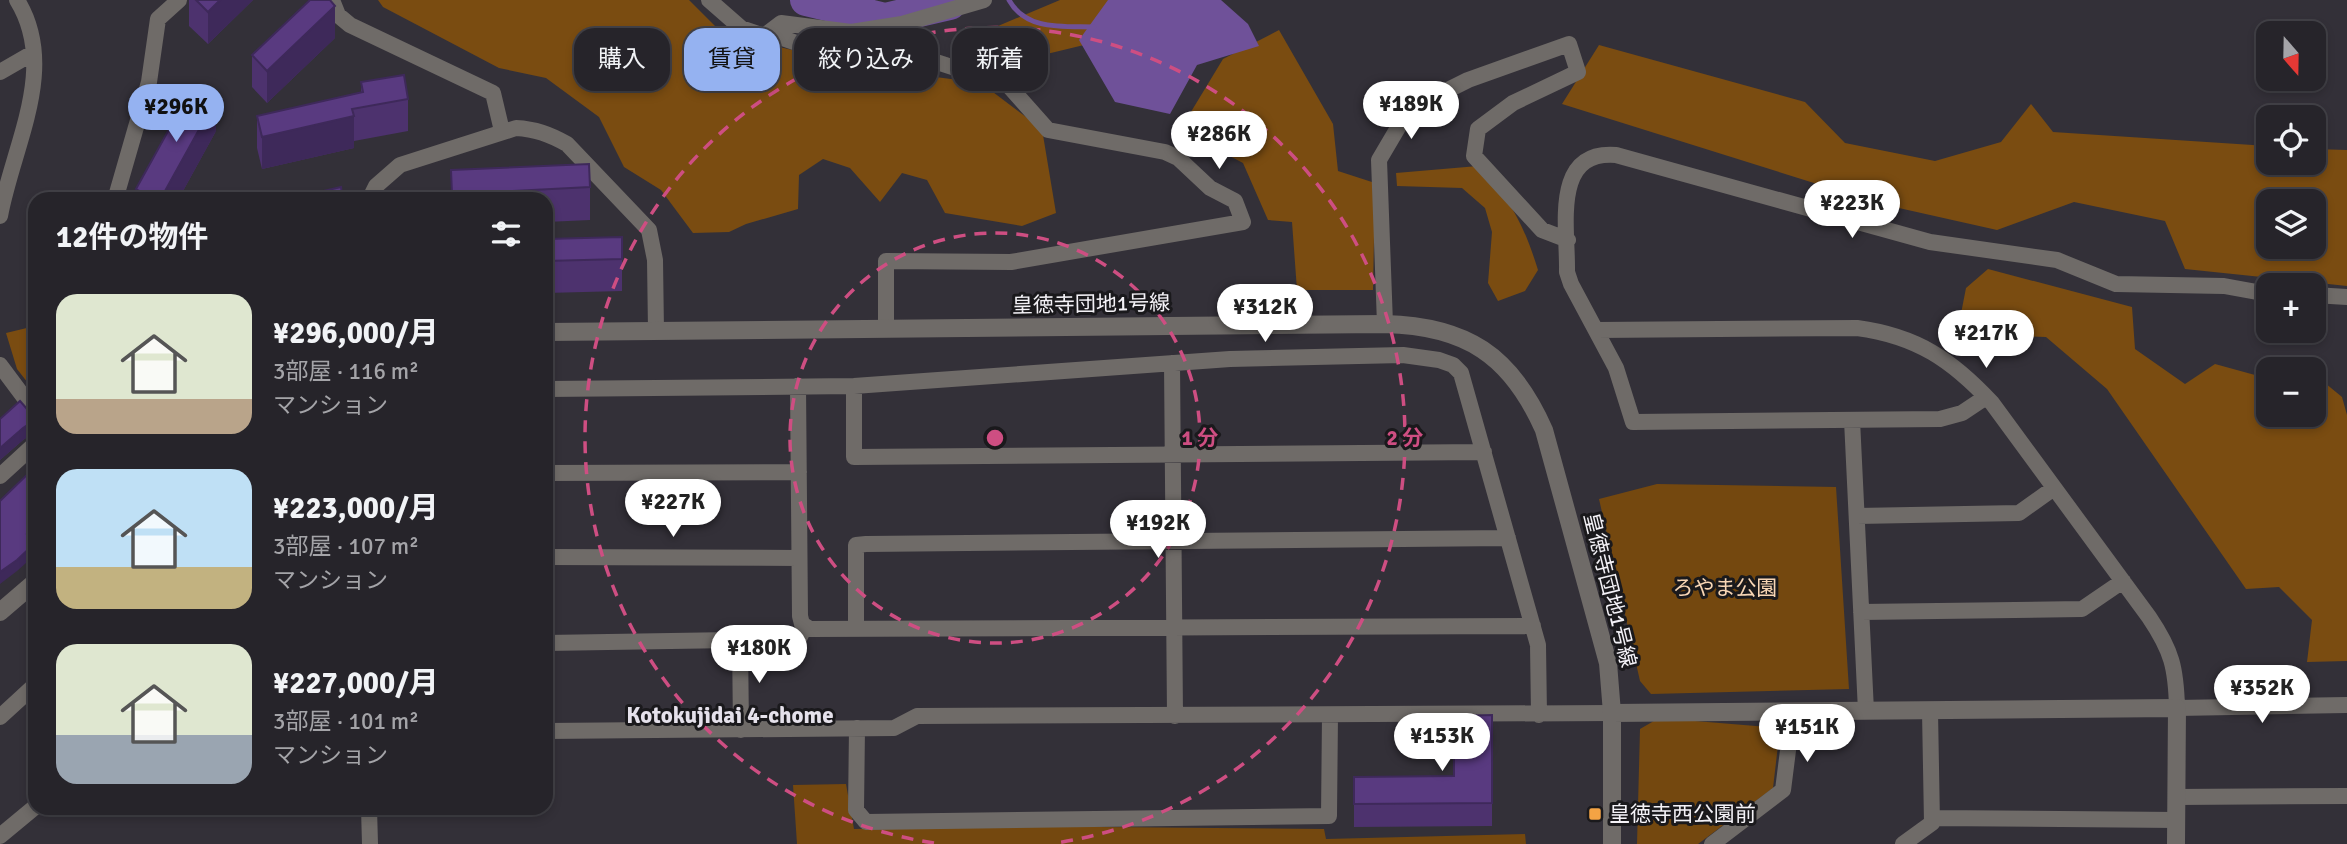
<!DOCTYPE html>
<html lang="ja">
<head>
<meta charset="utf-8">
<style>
  body { margin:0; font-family:Signika,"Noto Sans JP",sans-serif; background:#2e2c32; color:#f1f3f6; height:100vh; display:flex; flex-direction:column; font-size:26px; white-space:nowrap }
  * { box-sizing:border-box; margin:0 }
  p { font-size:23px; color:#a4a4a8 }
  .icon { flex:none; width:38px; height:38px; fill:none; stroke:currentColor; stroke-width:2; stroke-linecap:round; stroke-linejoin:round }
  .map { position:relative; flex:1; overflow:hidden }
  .side { position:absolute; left:28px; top:192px; width:525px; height:623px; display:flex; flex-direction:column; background:#26242a; border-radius:21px; box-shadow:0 4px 10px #0003,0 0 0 2px #424147 }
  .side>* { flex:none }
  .guide { position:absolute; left:574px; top:28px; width:665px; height:63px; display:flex; gap:14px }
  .needle { width:46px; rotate:160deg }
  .controls { position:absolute; left:2256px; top:21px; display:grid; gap:14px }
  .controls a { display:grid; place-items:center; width:70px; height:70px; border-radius:14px; background:#26242a; box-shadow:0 4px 10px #0003,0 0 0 2px #424147; font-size:35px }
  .price { position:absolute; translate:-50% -60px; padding:0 16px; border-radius:24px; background:#fff; color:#222; font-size:23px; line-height:46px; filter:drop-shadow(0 2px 4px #0008) }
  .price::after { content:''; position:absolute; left:50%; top:42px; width:21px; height:16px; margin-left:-10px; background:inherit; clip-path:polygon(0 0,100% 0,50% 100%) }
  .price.selected { background:#95b2f1; color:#111 }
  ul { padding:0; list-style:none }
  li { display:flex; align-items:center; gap:21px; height:175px; padding:0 28px }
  li span { display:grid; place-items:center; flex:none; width:196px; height:140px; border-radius:21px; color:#555 }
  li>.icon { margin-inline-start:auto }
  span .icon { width:84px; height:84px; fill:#fffc; stroke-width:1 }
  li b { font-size:30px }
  h2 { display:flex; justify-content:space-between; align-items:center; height:84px; padding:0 28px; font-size:30px }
  .pill { padding:0 24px; border-radius:21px; background:#26242a; box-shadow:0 4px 10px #0003,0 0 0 2px #424147; font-size:24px; line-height:63px }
  .pill.selected { background:#95b2f1; color:#111 }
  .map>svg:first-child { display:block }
</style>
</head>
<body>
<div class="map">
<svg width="2347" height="844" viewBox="0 0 2347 844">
  <rect width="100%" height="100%" fill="#333038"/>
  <!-- green -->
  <path fill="#74480f" d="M 1657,484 L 1836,487 L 1849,689 L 1651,694 L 1640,681 L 1599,499 Z
    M 1659,718 L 1780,728 L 1773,788 L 1698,844 L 1637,844 L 1640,729 Z
    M 846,784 L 854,829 L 993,826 L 1324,829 L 1326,839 L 1525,834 L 1526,844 L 797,844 L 793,785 Z"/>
  <!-- forest -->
  <path fill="#7a4c11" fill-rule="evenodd" d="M 378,0 L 689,0 L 723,34 L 875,69 L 981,83 L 1042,129 L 1056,213 L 1022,226 L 945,213 L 927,180 L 902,173 L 880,202 L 850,168 L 823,159 L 799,175 L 798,209 L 746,224 L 729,232 L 693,233 L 661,190 L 624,167 L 599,117 L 546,78 L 499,68 L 383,7 Z
    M 1060,0 L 1109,0 L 1084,45 L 1026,59 L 998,26 Z
    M 1279,30 L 1333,124 L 1338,171 L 1375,183 L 1373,290 L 1297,290 L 1292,222 L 1268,220 L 1243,163 L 1180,130 L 1223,59 Z
    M 1599,45 L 1805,102 L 1845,143 L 1935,161 L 2001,142 L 2031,104 L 2053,132 L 2268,146 L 2268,163 L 2314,163 L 2314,149 L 2347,150 L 2347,286 L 2185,269 L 2165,221 L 2074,202 L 1997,230 L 1881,204 L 1562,104 ZM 2268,201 L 2314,201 L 2314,247 L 2268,247 Z
    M 1478,166 C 1511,200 1524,225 1538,270 L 1525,291 L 1498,301 L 1488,283 L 1492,232 L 1485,208 L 1462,188 L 1397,186 L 1396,173 Z
    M 1988,269 L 2132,307 L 2135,349 L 2185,384 L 2215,364 L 2255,375 L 2268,373 L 2268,415 L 2314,415 L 2314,374 L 2342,397 L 2347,415 L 2347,661 L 2307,662 L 2312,620 L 2279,587 L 2246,589 L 2107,389 L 2046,337 L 1957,334 L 1966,288 Z
    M 35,326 L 35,392 L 17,369 L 6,333 Z"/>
  <!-- water -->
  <path fill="#6f5199" d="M 1108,0 L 1221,0 L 1248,24 L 1259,46 L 1197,65 L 1170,114 L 1115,102 L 1079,40 Z"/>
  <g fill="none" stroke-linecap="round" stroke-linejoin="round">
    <!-- stream -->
    <path stroke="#6f5199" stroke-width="5" d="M 1009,0 C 1026,31 1064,26 1094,27"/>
    <!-- river -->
    <path stroke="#6f5199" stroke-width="32" d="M 806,0 L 885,19 L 950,4"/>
    <!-- minor -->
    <path stroke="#6f6b68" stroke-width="16" d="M 332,0 L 338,15 L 350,25 L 493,93 L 502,131
      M 709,0 L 741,28 L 764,36 L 781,23 L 851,32 L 902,24 L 984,0
      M 768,33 L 825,53 L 856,57 L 909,53 L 958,69 L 990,70 L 999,75 L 1048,130 L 1165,152 L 1178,158 L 1210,188 L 1235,201 L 1243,222 L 1011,262 L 886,261 L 886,329
      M 0,72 L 33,53
      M 115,200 L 149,82 L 158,19 L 179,0
      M 369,200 L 376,186 L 400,165 L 516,128 C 535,129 549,134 567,144 L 649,230 L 655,260 L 656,331
      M 0,216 C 13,145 59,68 17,0
      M 2314,295 L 2347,297
      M 1385,324 L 1379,160 L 1399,126 L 1418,105 L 1468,80 L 1569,44 L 1578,72 L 1513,103 L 1478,129 L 1474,156 L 1542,230 L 1568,240
      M 1597,330 L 1857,328 C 1917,336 1952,360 1992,403 L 2149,617 C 2172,651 2176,668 2177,708 L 2347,705
      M 1172,363 L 1175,716
      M 0,365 L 35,412
      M 798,386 L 800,616 L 802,624 L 810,629 L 1533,626
      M 854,386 L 854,457 L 1484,452
      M 546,389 L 854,386 L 1230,359 L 1403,355 L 1439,360 L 1453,365 L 1461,373 L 1538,645 L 1539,715
      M 1986,397 L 1962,413 L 1940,419 L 1633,422 L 1616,368 L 1571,284 L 1567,272 C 1568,228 1551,150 1616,155 L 1930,242 L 2057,260 L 2116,284 L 2224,286 L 2268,294
      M 1852,420 L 1866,711
      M 546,473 L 799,472
      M 0,476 L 35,444
      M 1857,516 L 2019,513 L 2054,488
      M 546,557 L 799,558
      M 1861,612 L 2082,609 L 2123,581
      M 856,629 L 856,545 L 866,544 L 1508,538
      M 740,640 L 741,730
      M 546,643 L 799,639 L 805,626
      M 0,717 L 35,685
      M 857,728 L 856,810 L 866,822 L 1329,816 L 1330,715
      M 546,731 L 894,728 L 917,716 L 1612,713
      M 2176,797 L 2347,796
      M 369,808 L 370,844
      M 1932,818 L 2177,820
      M 0,836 L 35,807
      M 1712,844 L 1783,790 L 1793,711
      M 1903,844 L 1932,823 L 1930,711"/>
    <!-- tertiary -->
    <path stroke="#6f6b68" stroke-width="18" d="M 546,332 L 1385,324 C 1466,326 1511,355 1544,430 L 1608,663 L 1612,713 L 1612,844
      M 0,612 L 35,582
      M 1612,713 L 2177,708 L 2176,844"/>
  </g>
  <!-- wall -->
  <path fill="#4d326e" d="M 189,0 L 253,0 L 208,44 L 189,26 Z
    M 335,38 L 267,103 L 252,87 L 252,55 Z
    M 361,82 L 408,99 L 408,131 L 354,141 L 354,148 L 262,169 L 257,148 L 257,116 L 361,92 Z
    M 216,131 L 178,200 L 136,200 L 136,189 Z
    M 451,170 L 590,187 L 590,220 L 546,222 L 546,200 L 451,200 Z
    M 622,237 L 622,291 L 546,293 L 546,239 Z
    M 35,418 L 35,434 L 32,434 L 23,440 L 0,460 L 0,419 Z
    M 1492,715 L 1492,826 L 1354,827 L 1354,777 L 1454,776 Z"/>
  <!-- shaded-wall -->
  <path fill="#3e295a" d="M 220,0 L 253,0 L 208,44 L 208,12 Z
    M 335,6 L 335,38 L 267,103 L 267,71 Z
    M 216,99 L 216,131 L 178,200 L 160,200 Z
    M 354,116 L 354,148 L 262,169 L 262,137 Z
    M 32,422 L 32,434 L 23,440 L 0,460 L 0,448 L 23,428 Z
    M 35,527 L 35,539 L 27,546 L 27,534 Z
    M 35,543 L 35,555 L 17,571 L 0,584 L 0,572 Z"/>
  <!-- building -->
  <path fill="#593a80" stroke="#3e295a" stroke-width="2" d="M 196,0 L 220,0 L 208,12 Z
    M 310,0 L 330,0 L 335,6 L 267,71 L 252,55 Z
    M 404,75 L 408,99 L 352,109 L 354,116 L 262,137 L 257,116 L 363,92 L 361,82 Z
    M 193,86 L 216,99 L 160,200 L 155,200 L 136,189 Z
    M 589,164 L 590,187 L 452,194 L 451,170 Z
    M 341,187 L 343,200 L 285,200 Z
    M 622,237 L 622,259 L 546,261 L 546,239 Z
    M 20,401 L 35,418 L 35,422 L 32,422 L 23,428 L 0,448 L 0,419 Z
    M 35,467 L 35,527 L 27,534 L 35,543 L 17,560 L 0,572 L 0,501 Z
    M 1492,715 L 1492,803 L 1354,804 L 1354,777 L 1454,776 L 1454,716 Z"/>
  <!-- distance rings -->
  <g fill="none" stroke="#ce4e82" stroke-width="3.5" stroke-dasharray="12 9">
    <circle cx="995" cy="438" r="205"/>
    <path d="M934 843A410 410 0 1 1 1056 843"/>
  </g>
  <!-- markers -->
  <rect fill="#f4a344" stroke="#1a191c" stroke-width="2.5" x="1588" y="807" width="14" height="14" rx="3.5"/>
  <g text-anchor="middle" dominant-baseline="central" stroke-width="6" stroke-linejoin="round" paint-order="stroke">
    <!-- street labels -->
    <g font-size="21" fill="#f4f2f7" stroke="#1a191c">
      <text transform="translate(1091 304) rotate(-1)">皇徳寺団地1号線</text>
      <text transform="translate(1610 590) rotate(76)">皇徳寺団地1号線</text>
    </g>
    <!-- park labels -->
    <g font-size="21" fill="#f7d5b4" stroke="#1a191c">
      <text x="1725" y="588">ろやま公園</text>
    </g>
    <!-- poi labels -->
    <g font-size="21" fill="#f4f2f7" stroke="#1a191c" text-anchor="start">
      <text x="1609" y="814">皇徳寺西公園前</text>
    </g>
    <!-- neighbourhood labels -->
    <g font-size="23" font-weight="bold" fill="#e5e1eb" stroke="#1a191c">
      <text x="730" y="715">Kotokujidai 4-chome</text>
    </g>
  </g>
  <circle cx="995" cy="438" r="10" fill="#ce4e82" stroke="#1a191c" stroke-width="3.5"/>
  <g font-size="21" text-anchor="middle" font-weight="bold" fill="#ce4e82" stroke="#1a191c" stroke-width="6" stroke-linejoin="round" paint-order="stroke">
    <text x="1200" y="445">1 分</text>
    <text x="1405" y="445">2 分</text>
  </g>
</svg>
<div class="controls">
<a><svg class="needle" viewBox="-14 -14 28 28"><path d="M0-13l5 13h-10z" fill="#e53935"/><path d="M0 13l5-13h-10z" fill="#a4a4a8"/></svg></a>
<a><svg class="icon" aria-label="locate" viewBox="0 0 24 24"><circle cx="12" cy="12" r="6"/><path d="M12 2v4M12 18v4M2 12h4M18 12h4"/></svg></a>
<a><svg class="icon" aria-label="layers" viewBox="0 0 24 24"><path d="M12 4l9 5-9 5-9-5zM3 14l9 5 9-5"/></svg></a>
<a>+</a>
<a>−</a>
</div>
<b class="price" style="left:1411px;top:141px">¥189K</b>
<b class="price selected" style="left:176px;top:144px">¥296K</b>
<b class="price" style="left:1219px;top:171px">¥286K</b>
<b class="price" style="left:1852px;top:240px">¥223K</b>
<b class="price" style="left:1265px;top:344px">¥312K</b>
<b class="price" style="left:1986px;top:370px">¥217K</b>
<b class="price" style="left:673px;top:539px">¥227K</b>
<b class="price" style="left:1158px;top:560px">¥192K</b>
<b class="price" style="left:759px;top:685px">¥180K</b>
<b class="price" style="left:2262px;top:725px">¥352K</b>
<b class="price" style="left:1807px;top:764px">¥151K</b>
<b class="price" style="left:1442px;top:773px">¥153K</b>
<div class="guide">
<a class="pill">購入</a>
<a class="pill selected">賃貸</a>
<a class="pill">絞り込み</a>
<a class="pill">新着</a>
</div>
<section class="side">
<h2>12件の物件<svg class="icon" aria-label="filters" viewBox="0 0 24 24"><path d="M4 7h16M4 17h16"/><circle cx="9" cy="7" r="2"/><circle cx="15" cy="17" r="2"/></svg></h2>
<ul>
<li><span style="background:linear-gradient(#dfe7d0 75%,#b9a48a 0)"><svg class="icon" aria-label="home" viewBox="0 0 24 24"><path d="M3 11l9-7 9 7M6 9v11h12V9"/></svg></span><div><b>¥296,000/月</b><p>3部屋 · 116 m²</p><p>マンション</p></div></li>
<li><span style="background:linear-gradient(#bfe0f5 70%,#c2b280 0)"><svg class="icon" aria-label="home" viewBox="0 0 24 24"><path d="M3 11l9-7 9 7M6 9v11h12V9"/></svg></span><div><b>¥223,000/月</b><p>3部屋 · 107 m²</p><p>マンション</p></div></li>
<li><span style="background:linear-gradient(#dfe7d0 65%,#9aa5b1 0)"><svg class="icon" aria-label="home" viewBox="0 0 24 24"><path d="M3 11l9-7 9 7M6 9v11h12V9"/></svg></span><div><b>¥227,000/月</b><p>3部屋 · 101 m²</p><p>マンション</p></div></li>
</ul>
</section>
</div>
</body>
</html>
